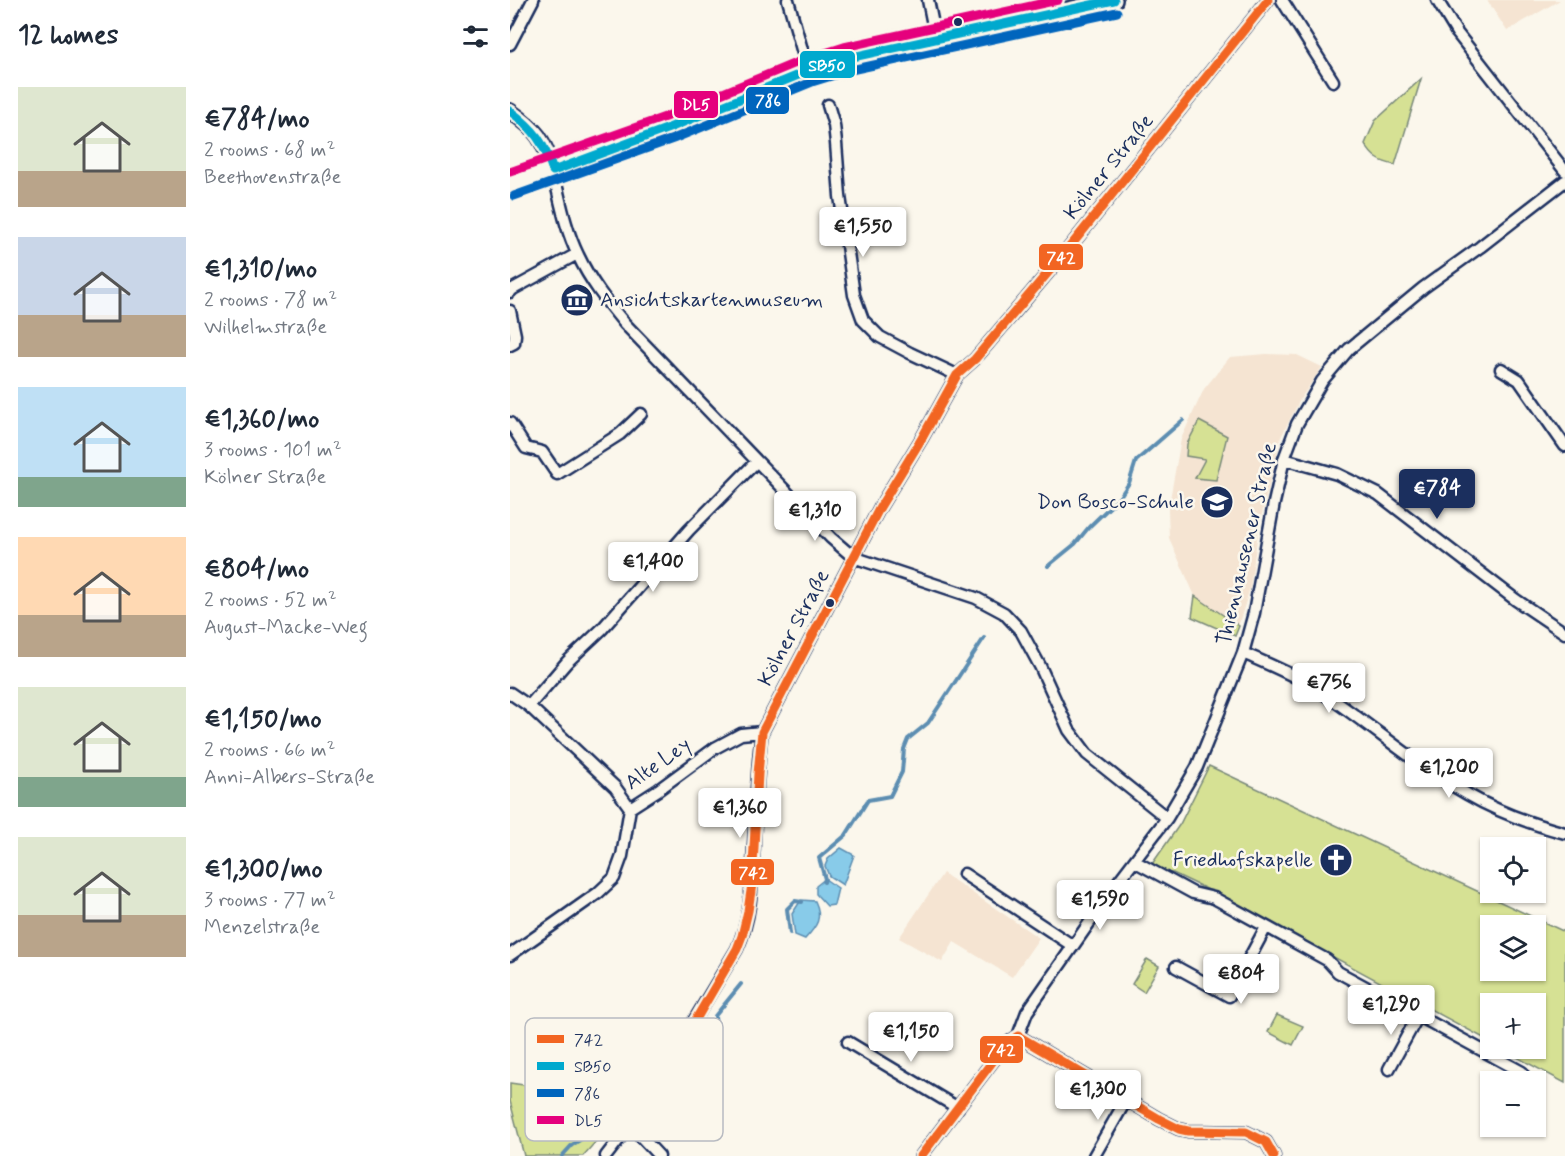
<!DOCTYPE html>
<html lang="en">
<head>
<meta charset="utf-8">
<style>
  body { margin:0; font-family:Mynerve,sans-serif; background:#f6f6f7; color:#1f2937; height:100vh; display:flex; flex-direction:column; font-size:22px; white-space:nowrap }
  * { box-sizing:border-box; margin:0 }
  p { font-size:20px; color:#747a83 }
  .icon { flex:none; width:33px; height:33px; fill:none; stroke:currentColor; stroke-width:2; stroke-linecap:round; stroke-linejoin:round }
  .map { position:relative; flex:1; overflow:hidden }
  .drawer { display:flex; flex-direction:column; background:#fff; width:510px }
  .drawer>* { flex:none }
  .tools { position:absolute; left:970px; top:837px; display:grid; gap:12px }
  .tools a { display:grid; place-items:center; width:66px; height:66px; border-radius:0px; background:#fff; box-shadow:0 2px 4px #0004; font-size:30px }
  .price { position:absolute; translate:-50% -51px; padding:0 14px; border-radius:6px; background:#fff; color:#222; font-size:20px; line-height:39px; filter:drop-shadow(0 2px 3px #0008) }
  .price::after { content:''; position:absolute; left:50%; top:36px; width:18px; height:14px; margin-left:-9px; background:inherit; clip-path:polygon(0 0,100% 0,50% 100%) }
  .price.active { background:#1b2f5e; color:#fff }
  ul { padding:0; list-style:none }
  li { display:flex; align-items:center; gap:18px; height:150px; padding:0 18px }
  li span { display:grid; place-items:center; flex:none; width:168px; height:120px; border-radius:0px; color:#555 }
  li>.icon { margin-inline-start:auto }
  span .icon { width:72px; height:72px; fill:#fffc; stroke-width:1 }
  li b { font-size:26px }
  h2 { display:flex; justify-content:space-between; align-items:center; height:72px; padding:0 18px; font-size:26px }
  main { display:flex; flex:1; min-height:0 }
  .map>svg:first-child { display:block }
</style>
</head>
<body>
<main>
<section class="drawer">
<h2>12 homes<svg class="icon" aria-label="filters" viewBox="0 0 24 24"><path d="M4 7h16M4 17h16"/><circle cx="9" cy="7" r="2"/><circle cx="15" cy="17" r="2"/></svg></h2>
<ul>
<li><span style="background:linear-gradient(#dfe7d0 70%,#b9a48a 0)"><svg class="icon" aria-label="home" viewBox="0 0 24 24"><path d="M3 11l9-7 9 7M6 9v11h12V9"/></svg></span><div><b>€784/mo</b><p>2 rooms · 68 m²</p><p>Beethovenstraße</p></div></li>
<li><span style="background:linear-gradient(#c9d6e8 65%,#b9a48a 0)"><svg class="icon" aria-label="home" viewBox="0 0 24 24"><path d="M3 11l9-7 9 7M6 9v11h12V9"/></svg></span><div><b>€1,310/mo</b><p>2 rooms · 78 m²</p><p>Wilhelmstraße</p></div></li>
<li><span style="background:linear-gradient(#bfe0f5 75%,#7fa58c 0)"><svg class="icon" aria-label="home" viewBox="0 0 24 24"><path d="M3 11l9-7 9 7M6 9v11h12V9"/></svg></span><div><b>€1,360/mo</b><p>3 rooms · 101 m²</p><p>Kölner Straße</p></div></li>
<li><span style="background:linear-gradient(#ffd9b3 65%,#b9a48a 0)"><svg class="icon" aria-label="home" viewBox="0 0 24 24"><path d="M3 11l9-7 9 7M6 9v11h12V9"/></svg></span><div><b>€804/mo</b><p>2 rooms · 52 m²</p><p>August-Macke-Weg</p></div></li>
<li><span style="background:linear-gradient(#dfe7d0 75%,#7fa58c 0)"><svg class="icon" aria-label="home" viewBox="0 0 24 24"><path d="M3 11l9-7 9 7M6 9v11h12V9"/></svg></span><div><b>€1,150/mo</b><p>2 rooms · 66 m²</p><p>Anni-Albers-Straße</p></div></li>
<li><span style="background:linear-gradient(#dfe7d0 65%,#b9a48a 0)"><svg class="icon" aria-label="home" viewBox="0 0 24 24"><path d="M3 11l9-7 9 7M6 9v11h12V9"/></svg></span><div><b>€1,300/mo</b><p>3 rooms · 77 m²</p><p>Menzelstraße</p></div></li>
</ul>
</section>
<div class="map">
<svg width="1055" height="1156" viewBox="0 0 1055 1156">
  <rect width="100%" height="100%" fill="#fbf7ec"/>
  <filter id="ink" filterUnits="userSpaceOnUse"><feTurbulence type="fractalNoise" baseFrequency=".0167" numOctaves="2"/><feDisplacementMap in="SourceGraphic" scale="12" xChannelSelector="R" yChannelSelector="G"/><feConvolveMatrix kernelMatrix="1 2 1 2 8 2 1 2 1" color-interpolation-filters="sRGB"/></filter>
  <g filter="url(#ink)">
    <!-- built -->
    <path fill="#f5e4d2" d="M 977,0 L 1050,0 L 997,31 Z
      M 756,354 L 787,355 L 812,367 L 791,398 L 771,437 L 749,526 L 740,588 L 725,636 L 682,617 L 685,596 L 659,538 L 658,510 L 671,439 L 694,389 L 720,357 Z
      M 433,873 L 529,938 L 502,977 L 444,942 L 432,962 L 389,938 Z"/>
    <!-- green -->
    <path fill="#d6e194" stroke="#788879" stroke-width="1.5" fill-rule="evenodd" d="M 911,79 L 885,165 C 870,162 862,157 855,144 L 865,121 Z
      M 689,421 L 717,436 L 706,480 L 685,478 L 695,459 L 676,456 L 677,444 Z
      M 685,596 L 729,626 L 725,636 L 682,617 Z
      M 699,766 L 1055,932 L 1055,1083 L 992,1049 L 1026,1048 L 1026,1004 L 981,1004 L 981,1042 L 707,894 L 663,873 L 658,873 L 642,864 L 670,824 ZM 981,926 L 1026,926 L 1026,970 L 981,970 Z
      M 637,959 L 649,966 L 634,992 L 622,984 Z
      M 767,1015 L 793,1026 L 783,1045 L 758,1032 Z
      M 0,1083 L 76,1094 L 96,1130 L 73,1156 L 14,1156 L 0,1101 Z"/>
    <!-- water -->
    <path fill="#88cbe9" stroke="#5c8db1" stroke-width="1.5" d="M 331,848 L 344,855 L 333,885 L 319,876 L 315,866 L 318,859 Z
      M 315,879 L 328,888 L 324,905 L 317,906 L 306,894 L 306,886 Z
      M 291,900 L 305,901 C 313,918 307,926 295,939 L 285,935 L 282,914 Z"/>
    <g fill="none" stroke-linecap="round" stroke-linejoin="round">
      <!-- stream -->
      <path stroke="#5c8db1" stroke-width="4" d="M 538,566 L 565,544 L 579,527 L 609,498 L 619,483 L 626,461 L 673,420
        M 314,882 L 315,879 L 309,858 L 336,835 L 358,800 L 380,796 L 392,772 L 394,749 L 398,739 L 418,723 L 474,638
        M 280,933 L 277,909 L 285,901 L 292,902
        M 190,1073 L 207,1042 L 205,1016 L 231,984
        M 52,1156 L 62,1145 L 85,1130"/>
      <!-- street casing -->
      <g stroke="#1b2f5e" stroke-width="15">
        <path id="street" d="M 278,0 L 298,71
          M 418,0 L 426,40
          M 772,0 L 823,81
          M 927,0 L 947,33 L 1055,171
          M 0,44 L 23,0
          M 318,105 L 324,125 L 326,143 L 330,196 L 344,295 L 353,320 L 370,337 L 400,353 L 447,375
          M 43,171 C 50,199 55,229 68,255 C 80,281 97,302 115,324 L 321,538 L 343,557 L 466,598 L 494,613 L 511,631 L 530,666 L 559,730 L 577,754 L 657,818
          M 0,292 L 3,289 L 67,254
          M 0,311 L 5,335 L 4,343 L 0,345
          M 991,369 L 1009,380 L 1055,446
          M 0,423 L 16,448 L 32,452 L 47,474 L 110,434 L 131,414
          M 774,459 L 827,474 L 868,494 L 1006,600 L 1055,633
          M 733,653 C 758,664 783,674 807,689 C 858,722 904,764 957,794 C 988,812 1021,824 1055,833
          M 0,693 L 19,706 L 105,787 L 120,808
          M 19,706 L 57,662 L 92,629 L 179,530 L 247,461
          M 624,861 L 683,893 L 704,898 L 817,960 L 828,972 L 1012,1072 L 1007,1082
          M 454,874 L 563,946
          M 0,955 L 88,893 L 104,878 L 112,856 L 120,808 L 148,790 L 205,748 L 231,734 L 252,732
          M 666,967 L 719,996 L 756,927
          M 508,1036 L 649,1119 L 669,1129 L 678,1131 L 736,1132 L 756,1142 L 764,1156
          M 338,1042 L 448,1108
          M 879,1069 L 908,1016
          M 120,1125 L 149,1156
          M 96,1156 L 120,1125 L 134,1105 L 227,949 C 242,916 242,880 244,844 C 246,806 247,769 252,732 L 370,507 L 412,438 L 447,375 L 465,359 L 563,243 L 758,0
          M 411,1156 L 495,1045 L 508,1036 L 517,1012 L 605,886 L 657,818 L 687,767 L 733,653 L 744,613 L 764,503 L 774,459 L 787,424 L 812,381 L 839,349 L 913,288 L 970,247 L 1055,181
          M 584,1156 L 616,1100"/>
      </g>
      <!-- secondary casing -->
      <g stroke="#1b2f5e" stroke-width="18">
        <path id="secondary" d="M 0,111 C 27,130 34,139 43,171"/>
      </g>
      <!-- primary casing -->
      <g stroke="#1b2f5e" stroke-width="20">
        <path id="primary" d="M 0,185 L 159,128 L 298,71 L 338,58 L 604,0"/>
      </g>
      <!-- street -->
      <use href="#street" stroke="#fbf7ec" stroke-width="10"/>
      <!-- secondary -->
      <use href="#secondary" stroke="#fbf7ec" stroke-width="14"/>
      <!-- primary -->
      <use href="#primary" stroke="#fbf7ec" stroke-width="15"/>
      <!-- bus-1 casing -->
      <g stroke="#fbf7ec" stroke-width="14">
        <path id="bus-1" d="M 120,1125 L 161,1062 L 227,949 L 232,936 L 238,911 L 242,884 L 248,774 L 252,732 L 370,507 L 412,438 L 447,375 L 465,359 L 563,243 L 758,0
          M 411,1156 L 495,1045 L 508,1036 L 649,1119 L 669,1129 L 678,1131 L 736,1132 L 756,1142 L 764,1156"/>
      </g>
      <!-- bus-2 casing -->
      <g stroke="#fbf7ec" stroke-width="14">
        <path id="bus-2" d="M 0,111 C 24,129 34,142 43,171
          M 43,171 L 159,128 L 298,71 L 338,58 L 604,0"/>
      </g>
      <!-- bus-3 casing -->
      <g stroke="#fbf7ec" stroke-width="14">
        <path id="bus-3" d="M 4,196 L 163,139 L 302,82 L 341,70 L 607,12"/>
      </g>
      <!-- bus-4 casing -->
      <g stroke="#fbf7ec" stroke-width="14">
        <path id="bus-4" d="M 0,172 L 155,117 L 293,60 L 334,47 L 548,0"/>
      </g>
      <!-- bus-1 -->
      <use href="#bus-1" stroke="#f26522" stroke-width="9"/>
      <!-- bus-2 -->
      <use href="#bus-2" stroke="#00a9ce" stroke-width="9"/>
      <!-- bus-3 -->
      <use href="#bus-3" stroke="#0065bd" stroke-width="9"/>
      <!-- bus-4 -->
      <use href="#bus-4" stroke="#e5007d" stroke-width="9"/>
    </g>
  </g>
  <!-- icons -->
  <defs>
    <g id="museum-disc" transform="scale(1.725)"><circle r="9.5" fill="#1b2f5e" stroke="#fbf7ec"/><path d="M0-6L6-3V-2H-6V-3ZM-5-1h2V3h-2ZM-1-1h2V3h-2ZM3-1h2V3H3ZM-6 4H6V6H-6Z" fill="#fff"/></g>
    <g id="school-disc" transform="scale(1.725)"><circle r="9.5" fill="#1b2f5e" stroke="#fbf7ec"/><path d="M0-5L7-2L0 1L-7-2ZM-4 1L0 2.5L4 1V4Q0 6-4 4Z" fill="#fff"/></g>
    <g id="church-disc" transform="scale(1.725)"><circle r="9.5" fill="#1b2f5e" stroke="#fbf7ec"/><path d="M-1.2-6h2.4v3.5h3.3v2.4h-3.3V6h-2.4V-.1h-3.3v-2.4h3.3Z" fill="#fff"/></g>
  </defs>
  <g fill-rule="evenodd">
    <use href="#museum-disc" x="67" y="300"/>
    <use href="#school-disc" x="707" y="502"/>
    <use href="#church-disc" x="826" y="860"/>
  </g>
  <!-- markers -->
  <g fill="#1b2f5e" stroke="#fbf7ec" stroke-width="2">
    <circle cx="448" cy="22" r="5"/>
    <circle cx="320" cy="603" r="5"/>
  </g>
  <g text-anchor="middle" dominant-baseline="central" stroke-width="5" stroke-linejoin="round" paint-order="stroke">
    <!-- street labels -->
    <g font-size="21" fill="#1b2f5e" stroke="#fbf7ec">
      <text transform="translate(599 167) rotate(-51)">Kölner Straße</text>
      <text transform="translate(737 544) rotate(-77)">Thienhausener Straße</text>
      <text transform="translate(284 628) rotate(-62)">Kölner Straße</text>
      <text transform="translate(148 764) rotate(-35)">Alte Ley</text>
    </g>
    <!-- poi labels -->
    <g font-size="21" fill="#1b2f5e" stroke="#fbf7ec" text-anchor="end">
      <text x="90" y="300" text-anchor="start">Ansichtskartenmuseum</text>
      <text x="684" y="502">Don Bosco-Schule</text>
      <text x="803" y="860">Friedhofskapelle</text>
    </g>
  </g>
  <!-- legend -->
  <rect x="15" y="1018" width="198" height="123" rx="9" fill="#fbf7ec" stroke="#b8bbc1" stroke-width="1.5"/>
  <rect x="27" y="1035" width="27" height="8" fill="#f26522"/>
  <rect x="27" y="1062" width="27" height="8" fill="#00a9ce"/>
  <rect x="27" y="1089" width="27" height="8" fill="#0065bd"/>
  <rect x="27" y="1116" width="27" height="8" fill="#e5007d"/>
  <g font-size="16" fill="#1b2f5e">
    <text x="64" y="1045">742</text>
    <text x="64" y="1072">SB50</text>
    <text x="64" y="1099">786</text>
    <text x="64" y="1126">DL5</text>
  </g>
  <g stroke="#fbf7ec" stroke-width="2">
    <rect x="289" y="50" width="57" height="29" rx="6" fill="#00a9ce"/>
    <rect x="235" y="86" width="45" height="29" rx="6" fill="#0065bd"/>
    <rect x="163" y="90" width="46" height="29" rx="6" fill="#e5007d"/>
    <rect x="528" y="243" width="46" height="28" rx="6" fill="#f26522"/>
    <rect x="220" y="858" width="45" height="28" rx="6" fill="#f26522"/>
    <rect x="469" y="1035" width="45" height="29" rx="6" fill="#f26522"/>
  </g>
  <g font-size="16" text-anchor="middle" font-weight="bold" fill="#fff">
    <text x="317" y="71">SB50</text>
    <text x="258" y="106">786</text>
    <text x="186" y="110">DL5</text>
    <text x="551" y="263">742</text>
    <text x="243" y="878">742</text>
    <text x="491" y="1055">742</text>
  </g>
</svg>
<div class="tools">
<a><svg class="icon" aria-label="locate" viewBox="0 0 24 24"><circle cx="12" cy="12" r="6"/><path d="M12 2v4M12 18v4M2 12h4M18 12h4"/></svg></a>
<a><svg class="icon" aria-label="layers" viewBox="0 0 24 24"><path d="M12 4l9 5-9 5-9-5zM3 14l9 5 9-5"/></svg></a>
<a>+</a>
<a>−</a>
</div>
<b class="price" style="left:353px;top:258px">€1,550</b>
<b class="price active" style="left:927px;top:520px">€784</b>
<b class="price" style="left:305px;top:542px">€1,310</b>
<b class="price" style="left:143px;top:593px">€1,400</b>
<b class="price" style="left:819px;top:714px">€756</b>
<b class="price" style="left:939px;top:799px">€1,200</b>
<b class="price" style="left:230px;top:839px">€1,360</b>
<b class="price" style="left:590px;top:931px">€1,590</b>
<b class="price" style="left:731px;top:1005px">€804</b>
<b class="price" style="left:881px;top:1036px">€1,290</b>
<b class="price" style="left:401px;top:1063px">€1,150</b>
<b class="price" style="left:588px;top:1121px">€1,300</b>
</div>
</main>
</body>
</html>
